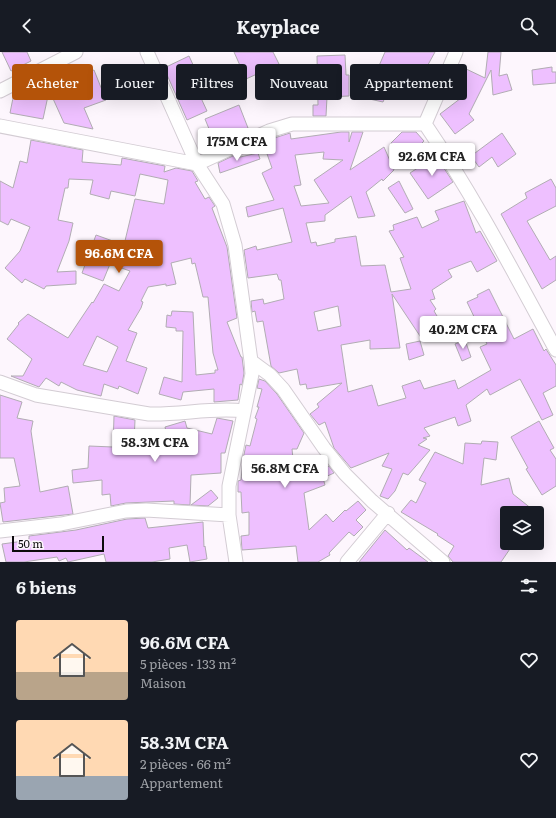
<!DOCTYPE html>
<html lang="fr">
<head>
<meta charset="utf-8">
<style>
  body { margin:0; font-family:Literata,serif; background:#242831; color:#f1f3f6; height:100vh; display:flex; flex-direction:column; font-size:15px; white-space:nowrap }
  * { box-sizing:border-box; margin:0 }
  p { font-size:13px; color:#9ea1a6 }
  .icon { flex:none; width:22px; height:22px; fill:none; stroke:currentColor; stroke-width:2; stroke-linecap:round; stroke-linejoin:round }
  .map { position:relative; height:510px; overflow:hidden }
  .panel { display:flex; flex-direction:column; background:#171b24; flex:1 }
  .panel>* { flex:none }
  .top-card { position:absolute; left:12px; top:12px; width:532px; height:36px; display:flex; gap:8px }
  .controls { position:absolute; left:500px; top:454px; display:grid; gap:8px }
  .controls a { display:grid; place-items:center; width:44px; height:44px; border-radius:4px; background:#171b24; box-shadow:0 4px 16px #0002; font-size:20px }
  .scale { position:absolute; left:12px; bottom:10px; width:92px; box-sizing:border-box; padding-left:4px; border:2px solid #0d0b0d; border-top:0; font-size:11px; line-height:14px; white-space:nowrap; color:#0d0b0d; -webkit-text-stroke:3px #fdf6fd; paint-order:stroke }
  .price { position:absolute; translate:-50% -34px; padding:0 9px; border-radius:4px; background:#fff; color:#222; font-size:13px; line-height:26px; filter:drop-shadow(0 1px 2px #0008) }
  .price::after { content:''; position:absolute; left:50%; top:24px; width:12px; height:9px; margin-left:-6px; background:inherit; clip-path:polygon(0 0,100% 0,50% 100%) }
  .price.selected { background:#b45309; color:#fff }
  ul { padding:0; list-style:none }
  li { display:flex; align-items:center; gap:12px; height:100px; padding:0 16px }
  li span { display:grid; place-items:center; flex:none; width:112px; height:80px; border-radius:4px; color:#555 }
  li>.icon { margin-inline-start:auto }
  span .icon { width:48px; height:48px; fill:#fffc; stroke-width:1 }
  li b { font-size:17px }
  h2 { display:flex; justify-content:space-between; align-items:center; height:48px; padding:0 16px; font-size:17px }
  .pill { padding:0 14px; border-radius:4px; background:#171b24; box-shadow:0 4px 16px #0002; font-size:14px; line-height:36px }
  .pill.selected { background:#b45309; color:#fff }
  header { display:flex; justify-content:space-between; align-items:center; height:52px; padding:0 16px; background:#171b24; font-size:18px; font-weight:700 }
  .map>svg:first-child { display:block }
</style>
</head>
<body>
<header><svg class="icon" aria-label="back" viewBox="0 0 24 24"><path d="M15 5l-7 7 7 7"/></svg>Keyplace<svg class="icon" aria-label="search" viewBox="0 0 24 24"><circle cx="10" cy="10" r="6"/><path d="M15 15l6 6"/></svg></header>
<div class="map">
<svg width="556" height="510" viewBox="0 0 556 510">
  <rect width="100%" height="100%" fill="#fdf6fd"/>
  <!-- building -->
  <path fill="#eec0ff" stroke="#b1acb3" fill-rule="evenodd" d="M 2,0 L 27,0 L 31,9 L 11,19 Z
    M 234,0 L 273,0 L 279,12 L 246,27 Z
    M 385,0 L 435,0 L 424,20 L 429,23 L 425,32 L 428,33 L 420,46 L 407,40 L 416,23 L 399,13 L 383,50 L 365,46 L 373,23 L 375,23 Z
    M 488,0 L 501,0 L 499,24 L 507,22 L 512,38 L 493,43 L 491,18 L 469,62 L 474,68 L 455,82 L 440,62 L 465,43 L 457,39 L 462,29 L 457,27 L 462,15 L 485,26 Z
    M 345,3 L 346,23 L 349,23 L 349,44 L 327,45 L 326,64 L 313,64 L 313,53 L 318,53 L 317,4 Z
    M 189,4 L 201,30 L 195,33 L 207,59 L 187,68 L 164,16 Z
    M 552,15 L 552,20 L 556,20 L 556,31 L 533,33 L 532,18 Z
    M 94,18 L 106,48 L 84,56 L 93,77 L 64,71 L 50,40 L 75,29 L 74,26 Z
    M 279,27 L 289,29 L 286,42 L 276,40 Z
    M 19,38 L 48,44 L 43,67 L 10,61 L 14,41 Z
    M 239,53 L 248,76 L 229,84 L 230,88 L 216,94 L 205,67 Z
    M 341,80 L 349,80 L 349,90 L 352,80 L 363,80 L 350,118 L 384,95 L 394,118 L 383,129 L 382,127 L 366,140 L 375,164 L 358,166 L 351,144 L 325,163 L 325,169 L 306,171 L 311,191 L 316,190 L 317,194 L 335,190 L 335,187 L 356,184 L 361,214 L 385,213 L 391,240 L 411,237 L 400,206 L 404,205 L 389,179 L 394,178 L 393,173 L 417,165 L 422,176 L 439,168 L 435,159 L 464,149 L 476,181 L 480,179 L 497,209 L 477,220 L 471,209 L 448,218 L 452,225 L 432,238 L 435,247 L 430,248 L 436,257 L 434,259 L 443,274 L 422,287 L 392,242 L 400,296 L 370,297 L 370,288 L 341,293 L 348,340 L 372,333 L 378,354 L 406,346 L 402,334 L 420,328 L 424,337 L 455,328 L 458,337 L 491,318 L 480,295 L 487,292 L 467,250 L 478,245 L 477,243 L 489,237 L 514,287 L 533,277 L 544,299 L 546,297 L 556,313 L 556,334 L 543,341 L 553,363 L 542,368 L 520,327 L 490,343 L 487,337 L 466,353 L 471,369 L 458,374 L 455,365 L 424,376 L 430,384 L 423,386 L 427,387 L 418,393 L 430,398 L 408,423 L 403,421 L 395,439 L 388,447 L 380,444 L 392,417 L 382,414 L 389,401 L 351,416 L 334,396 L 325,370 L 319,373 L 310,362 L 319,355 L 317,352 L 342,331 L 307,337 L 306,332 L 300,333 L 297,317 L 279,321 L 271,314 L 263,269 L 257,270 L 255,259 L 252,260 L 251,249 L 263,247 L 264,252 L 284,247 L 281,228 L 279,228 L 277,222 L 248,226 L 244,198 L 256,194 L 257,198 L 292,190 L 283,156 L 248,165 L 246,155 L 274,148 L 262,121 L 272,116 L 266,99 L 268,98 L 265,89 L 290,81 L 291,87 ZM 324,100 L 323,107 L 343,108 L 314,128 L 329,151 L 301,154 L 294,134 L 301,133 L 295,103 ZM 338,254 L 341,274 L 318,279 L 314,260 Z
    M 402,80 L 416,80 L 424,89 L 403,110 L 391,91 Z
    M 502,81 L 516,102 L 498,115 L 492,105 L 479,115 L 471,104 Z
    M 31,88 L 83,98 L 82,110 L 121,113 L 122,106 L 165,114 L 164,120 L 176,116 L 192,119 L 198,129 L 195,130 L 205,147 L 209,145 L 215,154 L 212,156 L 227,195 L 237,266 L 227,270 L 241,305 L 242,305 L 244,321 L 242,333 L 240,332 L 238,348 L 214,350 L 214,337 L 183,340 L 181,348 L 159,342 L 164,325 L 182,330 L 183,279 L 176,279 L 176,276 L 166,275 L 167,263 L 171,264 L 172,259 L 193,260 L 196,323 L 215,321 L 215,318 L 218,318 L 213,301 L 208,245 L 203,245 L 195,211 L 192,212 L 191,206 L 171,211 L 176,232 L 166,234 L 166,232 L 148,235 L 141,249 L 143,250 L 141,256 L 128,278 L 137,281 L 126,309 L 147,316 L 138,342 L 119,334 L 118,337 L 104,332 L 101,344 L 77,338 L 61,330 L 59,334 L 46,326 L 39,335 L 11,324 L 23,324 L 32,307 L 7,287 L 19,272 L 18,271 L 28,262 L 68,286 L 92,250 L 93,251 L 104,232 L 119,239 L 130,219 L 110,212 L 103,229 L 82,221 L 96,183 L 124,193 L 135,147 L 164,152 L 168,128 L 140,122 L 135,144 L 111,139 L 109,147 L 90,142 L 93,128 L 69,127 L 68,136 L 65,136 L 58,168 L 73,171 L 69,189 L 57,220 L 76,219 L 76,232 L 46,234 L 44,237 L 25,227 L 22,231 L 5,216 L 20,199 L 30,175 L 11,167 L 8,173 L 0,169 L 0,129 L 13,136 L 20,109 L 27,111 ZM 97,284 L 118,295 L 107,320 L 83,313 Z
    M 258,101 L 260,107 L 220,121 L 218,111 L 235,103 L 236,106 Z
    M 436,104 L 453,130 L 428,147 L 410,121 Z
    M 551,127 L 556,136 L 556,154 L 527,169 L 550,208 L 556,204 L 556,228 L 542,237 L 501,162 L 527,146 L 525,141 Z
    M 399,129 L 413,157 L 405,161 L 388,136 Z
    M 465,288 L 471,305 L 462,309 L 455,292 Z
    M 420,289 L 424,303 L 409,308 L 406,292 Z
    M 259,327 L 265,329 L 277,342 L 304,381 L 297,397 L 292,397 L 295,426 L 317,421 L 329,414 L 334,421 L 323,426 L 325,433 L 304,441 L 309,478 L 326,462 L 333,470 L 345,458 L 346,459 L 358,449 L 366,458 L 356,468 L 363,475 L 354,484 L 349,480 L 329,501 L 330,503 L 318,510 L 298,510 L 296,494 L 242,498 L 241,484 L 249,483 L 249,460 L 242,461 L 241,440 L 238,440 L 238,429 L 241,428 L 243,407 L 246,393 L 250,394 L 257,367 L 255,366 L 259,355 L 257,355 L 262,337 L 257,336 Z
    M 0,343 L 22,350 L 17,366 L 33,369 L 31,379 L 40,440 L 68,434 L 73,462 L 3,470 L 0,451 L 5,450 L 4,436 L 20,434 L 14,406 L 0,406 Z
    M 114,364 L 135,368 L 134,390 L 167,384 L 165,375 L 185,369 L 187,376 L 212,382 L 217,366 L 233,369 L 225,401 L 221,401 L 221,421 L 191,423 L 190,453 L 174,452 L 174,449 L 126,451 L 111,454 L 110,442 L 102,443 L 102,428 L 73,431 L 72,418 L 88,416 L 89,394 L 113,395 Z
    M 539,369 L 554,396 L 550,398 L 556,407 L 556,434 L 542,443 L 526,417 L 528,416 L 511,385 Z
    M 482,389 L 498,390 L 496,408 L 484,406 L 481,433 L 509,426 L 513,442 L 537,461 L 507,461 L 507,491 L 514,491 L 501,510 L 453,510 L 448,504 L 454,494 L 437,483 L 438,482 L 401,460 L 411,448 L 416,451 L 426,431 L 419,428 L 435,400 L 463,412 L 465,391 L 481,392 Z
    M 211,438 L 218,446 L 208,454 L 191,453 Z
    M 145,466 L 148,476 L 203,470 L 204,495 L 205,494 L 207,507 L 190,510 L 187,493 L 169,496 L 170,507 L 152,510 L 106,510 L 104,502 L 68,510 L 66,506 L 59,509 L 57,505 L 24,510 L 6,510 L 2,492 L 24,489 L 29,487 L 29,484 L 76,478 L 127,467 Z
    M 385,478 L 407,498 L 409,496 L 428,510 L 359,510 Z"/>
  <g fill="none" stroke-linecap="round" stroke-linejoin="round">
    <!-- minor casing -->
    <g stroke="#d3ccd3" stroke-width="15">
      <path id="minor" d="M 147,0 L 197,112 L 223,152 L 235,193 L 251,309 L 252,322 L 229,434 L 229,463 L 236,510
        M 0,39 L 76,0
        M 425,72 L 456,0
        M 0,74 L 197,112 L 269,79 L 292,72 L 425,72 C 474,144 514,221 556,298
        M 251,309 L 270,323 L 283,337 L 324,396 L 345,422 L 372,449 L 443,510
        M 0,330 L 36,343 L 149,362 C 181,363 213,355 244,359
        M 0,479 L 61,472 L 126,459 L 146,458 L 229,463
        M 347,510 L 388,461"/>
    </g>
    <!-- minor -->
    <use href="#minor" stroke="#fff" stroke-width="13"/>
  </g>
</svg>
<div class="controls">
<a><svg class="icon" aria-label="layers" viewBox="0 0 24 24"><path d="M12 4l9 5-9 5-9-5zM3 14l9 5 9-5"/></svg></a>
</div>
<div class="scale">50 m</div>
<b class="price" style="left:237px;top:110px">175M CFA</b>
<b class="price" style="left:432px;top:125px">92.6M CFA</b>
<b class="price selected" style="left:119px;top:222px">96.6M CFA</b>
<b class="price" style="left:463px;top:298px">40.2M CFA</b>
<b class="price" style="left:155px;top:411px">58.3M CFA</b>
<b class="price" style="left:285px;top:437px">56.8M CFA</b>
<div class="top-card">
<a class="pill selected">Acheter</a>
<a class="pill">Louer</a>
<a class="pill">Filtres</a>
<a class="pill">Nouveau</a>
<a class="pill">Appartement</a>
</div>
</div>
<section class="panel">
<h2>6 biens<svg class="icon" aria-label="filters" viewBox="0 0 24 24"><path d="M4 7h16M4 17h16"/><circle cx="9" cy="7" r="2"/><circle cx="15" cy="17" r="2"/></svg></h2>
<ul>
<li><span style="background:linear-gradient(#ffd9b3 65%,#b9a48a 0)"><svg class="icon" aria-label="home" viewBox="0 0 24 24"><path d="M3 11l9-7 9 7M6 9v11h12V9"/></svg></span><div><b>96.6M CFA</b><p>5 pièces · 133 m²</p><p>Maison</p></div><svg class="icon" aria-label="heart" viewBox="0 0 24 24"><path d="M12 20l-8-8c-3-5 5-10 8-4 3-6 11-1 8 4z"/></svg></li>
<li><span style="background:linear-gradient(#ffd9b3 70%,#9aa5b1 0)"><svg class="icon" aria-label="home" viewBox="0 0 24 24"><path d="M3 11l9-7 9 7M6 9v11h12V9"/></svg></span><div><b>58.3M CFA</b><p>2 pièces · 66 m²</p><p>Appartement</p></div><svg class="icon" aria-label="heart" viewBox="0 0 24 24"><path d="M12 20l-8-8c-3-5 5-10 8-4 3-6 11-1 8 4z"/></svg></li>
</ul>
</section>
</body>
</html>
